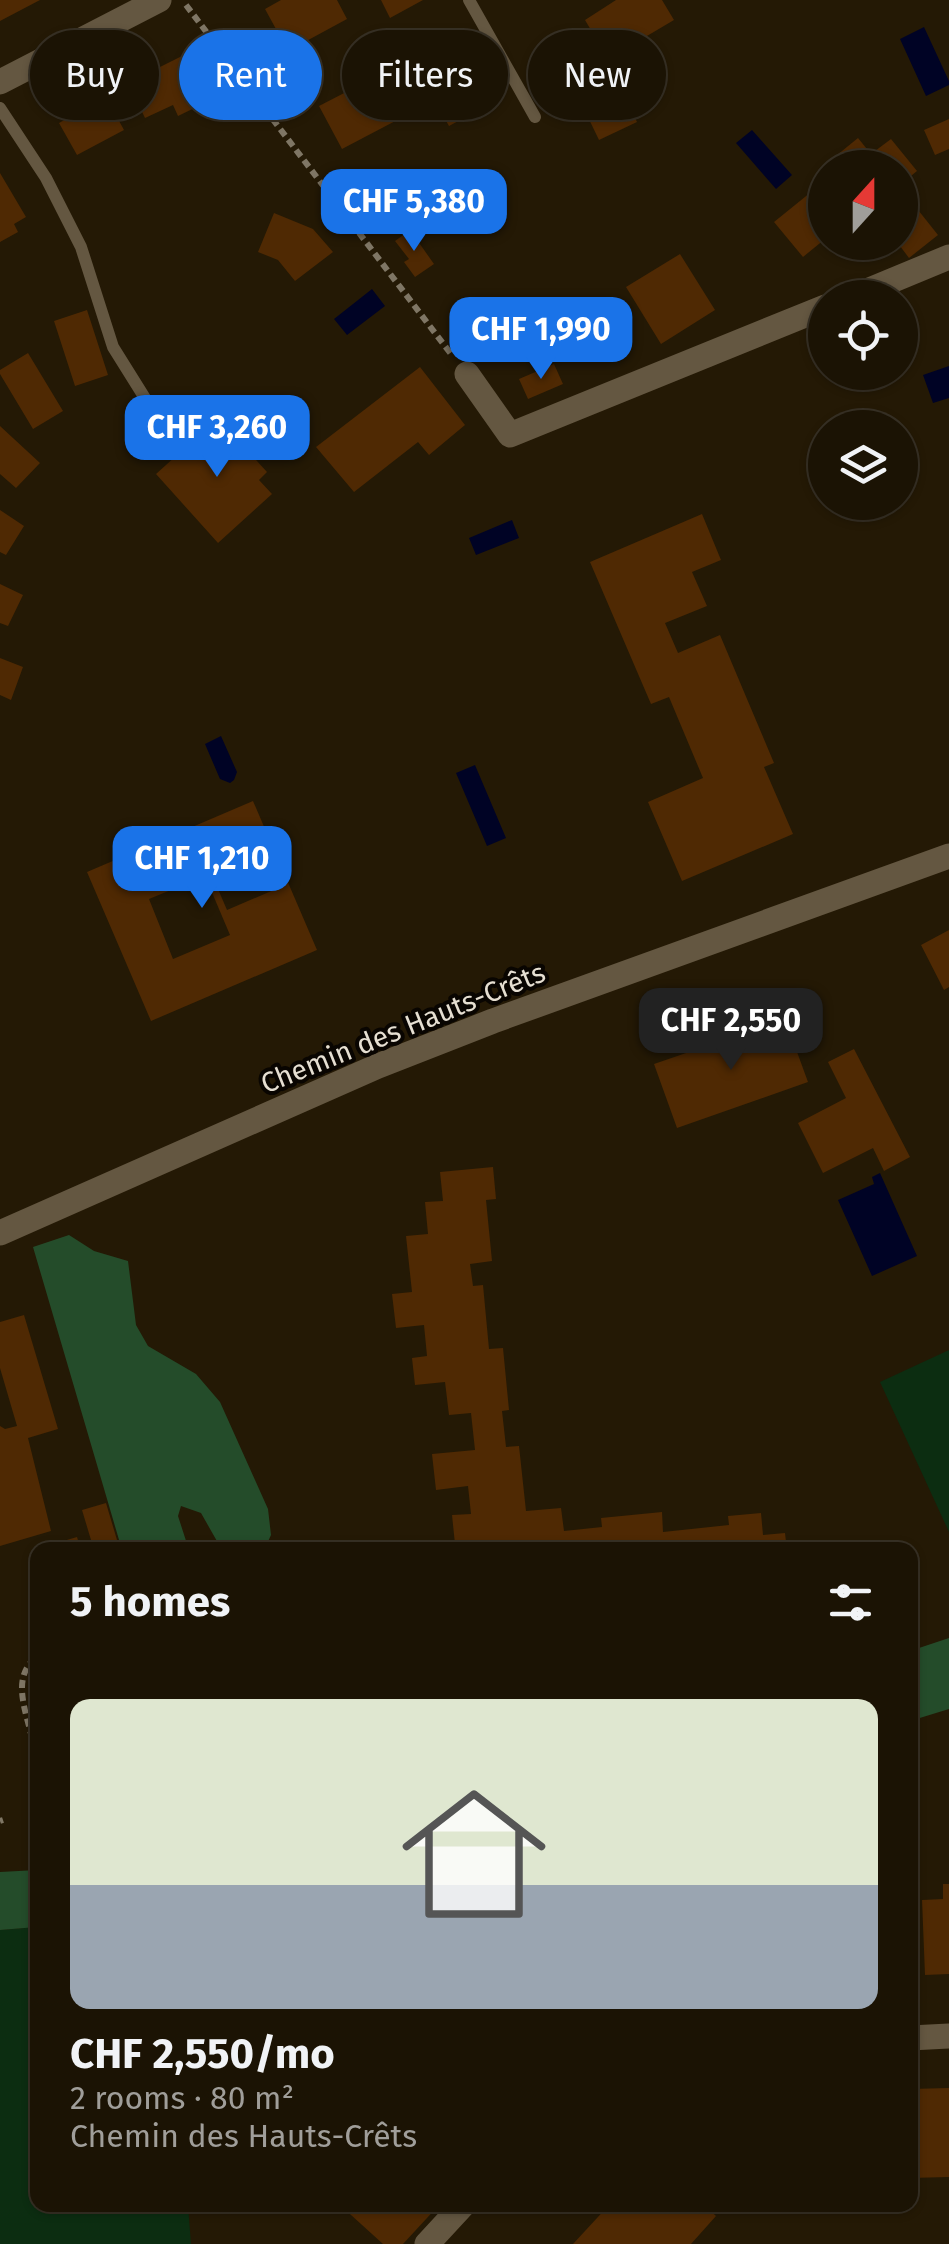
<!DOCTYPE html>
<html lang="en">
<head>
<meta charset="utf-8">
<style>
  body { margin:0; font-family:"Fira Sans",sans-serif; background:#241c0e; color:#f1f3f6; height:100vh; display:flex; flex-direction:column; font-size:38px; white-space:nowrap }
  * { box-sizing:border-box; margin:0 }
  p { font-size:32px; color:#a09e9a }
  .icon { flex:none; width:55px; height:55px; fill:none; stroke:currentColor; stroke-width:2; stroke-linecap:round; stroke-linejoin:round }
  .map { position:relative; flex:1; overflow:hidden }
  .drawer { position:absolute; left:30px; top:1542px; width:888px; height:670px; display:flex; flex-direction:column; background:#1b1304; border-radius:20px; box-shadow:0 2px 8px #0004,0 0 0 2px #393226 }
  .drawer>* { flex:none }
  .guide { position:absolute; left:30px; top:30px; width:890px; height:90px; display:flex; gap:20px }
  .needle { width:65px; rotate:21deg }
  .tools { position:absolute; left:808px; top:150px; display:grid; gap:20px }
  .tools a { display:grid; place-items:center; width:110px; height:110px; border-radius:50%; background:#1b1304; box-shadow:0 2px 8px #0004,0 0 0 2px #393226; font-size:50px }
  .price { position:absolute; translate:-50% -85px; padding:0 22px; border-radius:20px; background:#1a73e8; color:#fff; font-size:32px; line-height:65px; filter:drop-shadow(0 2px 5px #0008) }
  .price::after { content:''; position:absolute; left:50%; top:60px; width:30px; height:22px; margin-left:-15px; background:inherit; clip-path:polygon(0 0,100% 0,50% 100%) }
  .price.selected { background:#222; color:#fff }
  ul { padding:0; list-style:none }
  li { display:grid; align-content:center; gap:20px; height:530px; padding:0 40px }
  li span { display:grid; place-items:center; height:310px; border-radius:20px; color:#555 }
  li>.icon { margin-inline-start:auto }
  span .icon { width:180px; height:180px; fill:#fffc; stroke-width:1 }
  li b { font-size:42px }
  h2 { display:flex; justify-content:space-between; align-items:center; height:120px; padding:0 40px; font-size:42px }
  .chip { padding:0 35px; border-radius:45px; background:#1b1304; box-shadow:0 2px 8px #0004,0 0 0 2px #393226; font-size:35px; line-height:90px }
  .chip.selected { background:#1a73e8; color:#fff }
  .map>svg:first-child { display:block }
</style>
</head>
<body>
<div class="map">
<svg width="949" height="2244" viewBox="0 0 949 2244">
  <rect width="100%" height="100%" fill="#241905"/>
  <!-- green -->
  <path fill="#0c2d11" d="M 949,1350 L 949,1532 L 880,1382 Z
    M 37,1927 L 38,2205 L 188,2205 L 191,2244 L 0,2244 L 0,1930 Z"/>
  <!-- forest -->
  <path fill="#244c2a" d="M 69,1235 L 94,1251 L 128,1261 L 136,1325 L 148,1346 L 196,1374 L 220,1402 L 268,1509 L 271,1535 L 265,1548 L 261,1550 L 222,1550 L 201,1513 L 181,1506 L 178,1516 L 189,1550 L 122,1550 L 33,1247 Z
    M 949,1638 L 949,1709 L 910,1721 L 910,1651 Z
    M 37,1870 L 37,1927 L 0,1930 L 0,1872 Z"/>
  <!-- water -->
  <path fill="#000325" d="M 924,27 L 949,81 L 949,85 L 926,96 L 900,39 Z
    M 752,130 L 792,175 L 776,189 L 736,143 Z
    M 372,289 L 385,306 L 347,335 L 334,319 Z
    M 949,366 L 949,398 L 933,403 L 923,375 Z
    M 512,520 L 519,538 L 476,555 L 469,538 Z
    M 221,736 L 237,772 L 234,780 L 230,783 L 220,779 L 205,744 Z
    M 475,765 L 506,838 L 487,846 L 456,773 Z
    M 880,1173 L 917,1256 L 872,1276 L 838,1200 L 874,1184 L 872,1177 Z"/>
  <!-- building -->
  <path fill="#4f2903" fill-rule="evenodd" d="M 0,0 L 40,0 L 0,21 Z
    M 281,0 L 337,0 L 347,19 L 288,51 L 265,9 Z
    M 381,0 L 423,0 L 390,18 Z
    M 616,0 L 662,0 L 674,20 L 608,59 L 585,20 Z
    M 459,44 L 492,103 L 449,126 L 425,83 L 392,101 L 401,118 L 342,149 L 319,106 L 379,75 L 383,84 Z
    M 186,54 L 209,101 L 178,116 L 173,105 L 145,118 L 128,83 Z
    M 622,91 L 637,122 L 599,140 L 584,109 Z
    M 106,97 L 124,130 L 77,155 L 59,123 Z
    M 949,119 L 949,149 L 935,155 L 924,130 Z
    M 858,138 L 871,154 L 891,139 L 917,171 L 900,185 L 900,168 L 828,168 L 826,164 Z
    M 0,173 L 26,217 L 14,224 L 18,232 L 0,242 Z
    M 821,184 L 825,189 L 825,239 L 803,257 L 774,222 Z
    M 903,191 L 938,235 L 909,258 L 897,242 L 900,242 L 900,193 Z
    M 274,213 L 313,229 L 333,252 L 295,281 L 278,260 L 258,252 Z
    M 410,230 L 434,264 L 415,277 L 404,262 L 409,259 L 395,241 Z
    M 680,254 L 715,310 L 661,344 L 626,287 Z
    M 87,310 L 108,375 L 75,386 L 54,321 Z
    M 28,353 L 63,411 L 33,429 L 0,374 L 0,370 Z
    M 554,364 L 563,384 L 528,399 L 519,379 Z
    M 420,367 L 465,425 L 429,455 L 418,442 L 354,492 L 316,447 Z
    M 218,418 L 267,472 L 259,480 L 272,494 L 218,543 L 156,474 Z
    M 0,426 L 40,463 L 16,488 L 0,474 Z
    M 0,510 L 24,526 L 6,555 L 0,552 Z
    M 702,514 L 721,560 L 692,572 L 707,606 L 665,623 L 678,653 L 720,635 L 774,763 L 764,767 L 793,834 L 682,881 L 648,802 L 703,778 L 669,697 L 651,704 L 590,562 Z
    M 0,584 L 23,595 L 8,626 L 0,623 Z
    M 0,658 L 23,667 L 11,700 L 0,695 Z
    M 253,801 L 317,950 L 151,1021 L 87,872 ZM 274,865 L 283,886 L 227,910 L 218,889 L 240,879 L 244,883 L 249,882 L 252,874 ZM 205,876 L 230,935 L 173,959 L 149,899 Z
    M 949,930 L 949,987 L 944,990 L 921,945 Z
    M 785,1019 L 808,1082 L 677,1128 L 654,1064 Z
    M 854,1049 L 910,1157 L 884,1171 L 873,1148 L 823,1173 L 798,1123 L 846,1098 L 828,1062 Z
    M 493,1167 L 496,1199 L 486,1200 L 492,1261 L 470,1264 L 473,1286 L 483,1285 L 489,1349 L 503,1348 L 509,1410 L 502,1411 L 506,1447 L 519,1446 L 526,1511 L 561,1508 L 564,1531 L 602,1527 L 601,1518 L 662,1512 L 663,1532 L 729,1525 L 728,1516 L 761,1513 L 763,1535 L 785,1533 L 787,1550 L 474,1550 L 473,1543 L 455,1544 L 452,1515 L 471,1514 L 468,1486 L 436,1490 L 432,1454 L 475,1450 L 471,1413 L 449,1415 L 445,1382 L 415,1385 L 412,1358 L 427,1356 L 424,1325 L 396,1328 L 392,1294 L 412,1292 L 406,1236 L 428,1234 L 425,1202 L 443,1201 L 440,1172 Z
    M 24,1315 L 58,1429 L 28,1438 L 51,1531 L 0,1546 L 0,1426 L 5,1429 L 17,1426 L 0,1368 L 0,1322 Z
    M 106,1503 L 120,1550 L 94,1550 L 82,1510 Z
    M 77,1537 L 81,1550 L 54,1550 L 53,1544 Z
    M 943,1884 L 949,1884 L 949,1974 L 925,1975 L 922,1900 L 943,1899 Z
    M 949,2088 L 949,2177 L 910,2178 L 910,2089 Z
    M 340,2205 L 439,2205 L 403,2244 L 383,2244 Z
    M 609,2205 L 704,2205 L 716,2216 L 691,2244 L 573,2244 Z"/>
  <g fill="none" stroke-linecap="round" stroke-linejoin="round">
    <!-- path -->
    <path stroke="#7f7665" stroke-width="6" stroke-dasharray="8 5" stroke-linecap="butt" d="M 186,5 L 451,354
      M 32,1790 C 51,1746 0,1691 34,1659
      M 0,1821 L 3,1820
      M 910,1927 L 919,1926"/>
    <!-- lane -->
    <path stroke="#645741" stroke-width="12" d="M 469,0 L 535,117
      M 0,108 L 46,178 L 81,247 L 113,347 L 158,419"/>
    <!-- street -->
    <path stroke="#645741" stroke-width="25" d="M 0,82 L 159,0
      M 850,298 L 949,257
      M 467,374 L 510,435 L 825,307
      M 0,1233 L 378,1066 L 493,1021 L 949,856
      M 910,2038 L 949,2036
      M 427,2244 L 463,2205"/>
  </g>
  <g text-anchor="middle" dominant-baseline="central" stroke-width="8" stroke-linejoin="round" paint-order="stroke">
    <!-- street labels -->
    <g font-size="28" fill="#e6dfd2" stroke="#090501">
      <text transform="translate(403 1028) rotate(-22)">Chemin des Hauts-Crêts</text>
    </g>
  </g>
</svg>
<div class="tools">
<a><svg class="needle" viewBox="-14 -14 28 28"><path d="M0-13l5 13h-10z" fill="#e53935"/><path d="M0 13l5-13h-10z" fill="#a09e9a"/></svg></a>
<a><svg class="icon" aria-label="locate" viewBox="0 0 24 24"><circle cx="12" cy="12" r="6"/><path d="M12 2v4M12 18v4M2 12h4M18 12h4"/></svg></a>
<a><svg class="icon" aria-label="layers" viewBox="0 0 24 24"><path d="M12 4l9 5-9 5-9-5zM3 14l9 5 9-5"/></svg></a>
</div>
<b class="price" style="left:414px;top:254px">CHF 5,380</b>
<b class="price" style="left:541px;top:382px">CHF 1,990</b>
<b class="price" style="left:217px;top:480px">CHF 3,260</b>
<b class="price" style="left:202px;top:911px">CHF 1,210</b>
<b class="price selected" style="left:731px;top:1073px">CHF 2,550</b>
<div class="guide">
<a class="chip">Buy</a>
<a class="chip selected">Rent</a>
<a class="chip">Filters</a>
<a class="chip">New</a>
</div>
<section class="drawer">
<h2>5 homes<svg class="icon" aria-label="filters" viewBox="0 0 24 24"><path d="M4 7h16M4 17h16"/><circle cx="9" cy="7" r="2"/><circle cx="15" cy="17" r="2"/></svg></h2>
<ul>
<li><span style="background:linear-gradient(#dfe7d0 60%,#9aa5b1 0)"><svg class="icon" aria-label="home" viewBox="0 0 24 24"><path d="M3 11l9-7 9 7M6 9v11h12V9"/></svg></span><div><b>CHF 2,550/mo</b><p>2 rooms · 80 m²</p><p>Chemin des Hauts-Crêts</p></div></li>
</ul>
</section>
</div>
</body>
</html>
